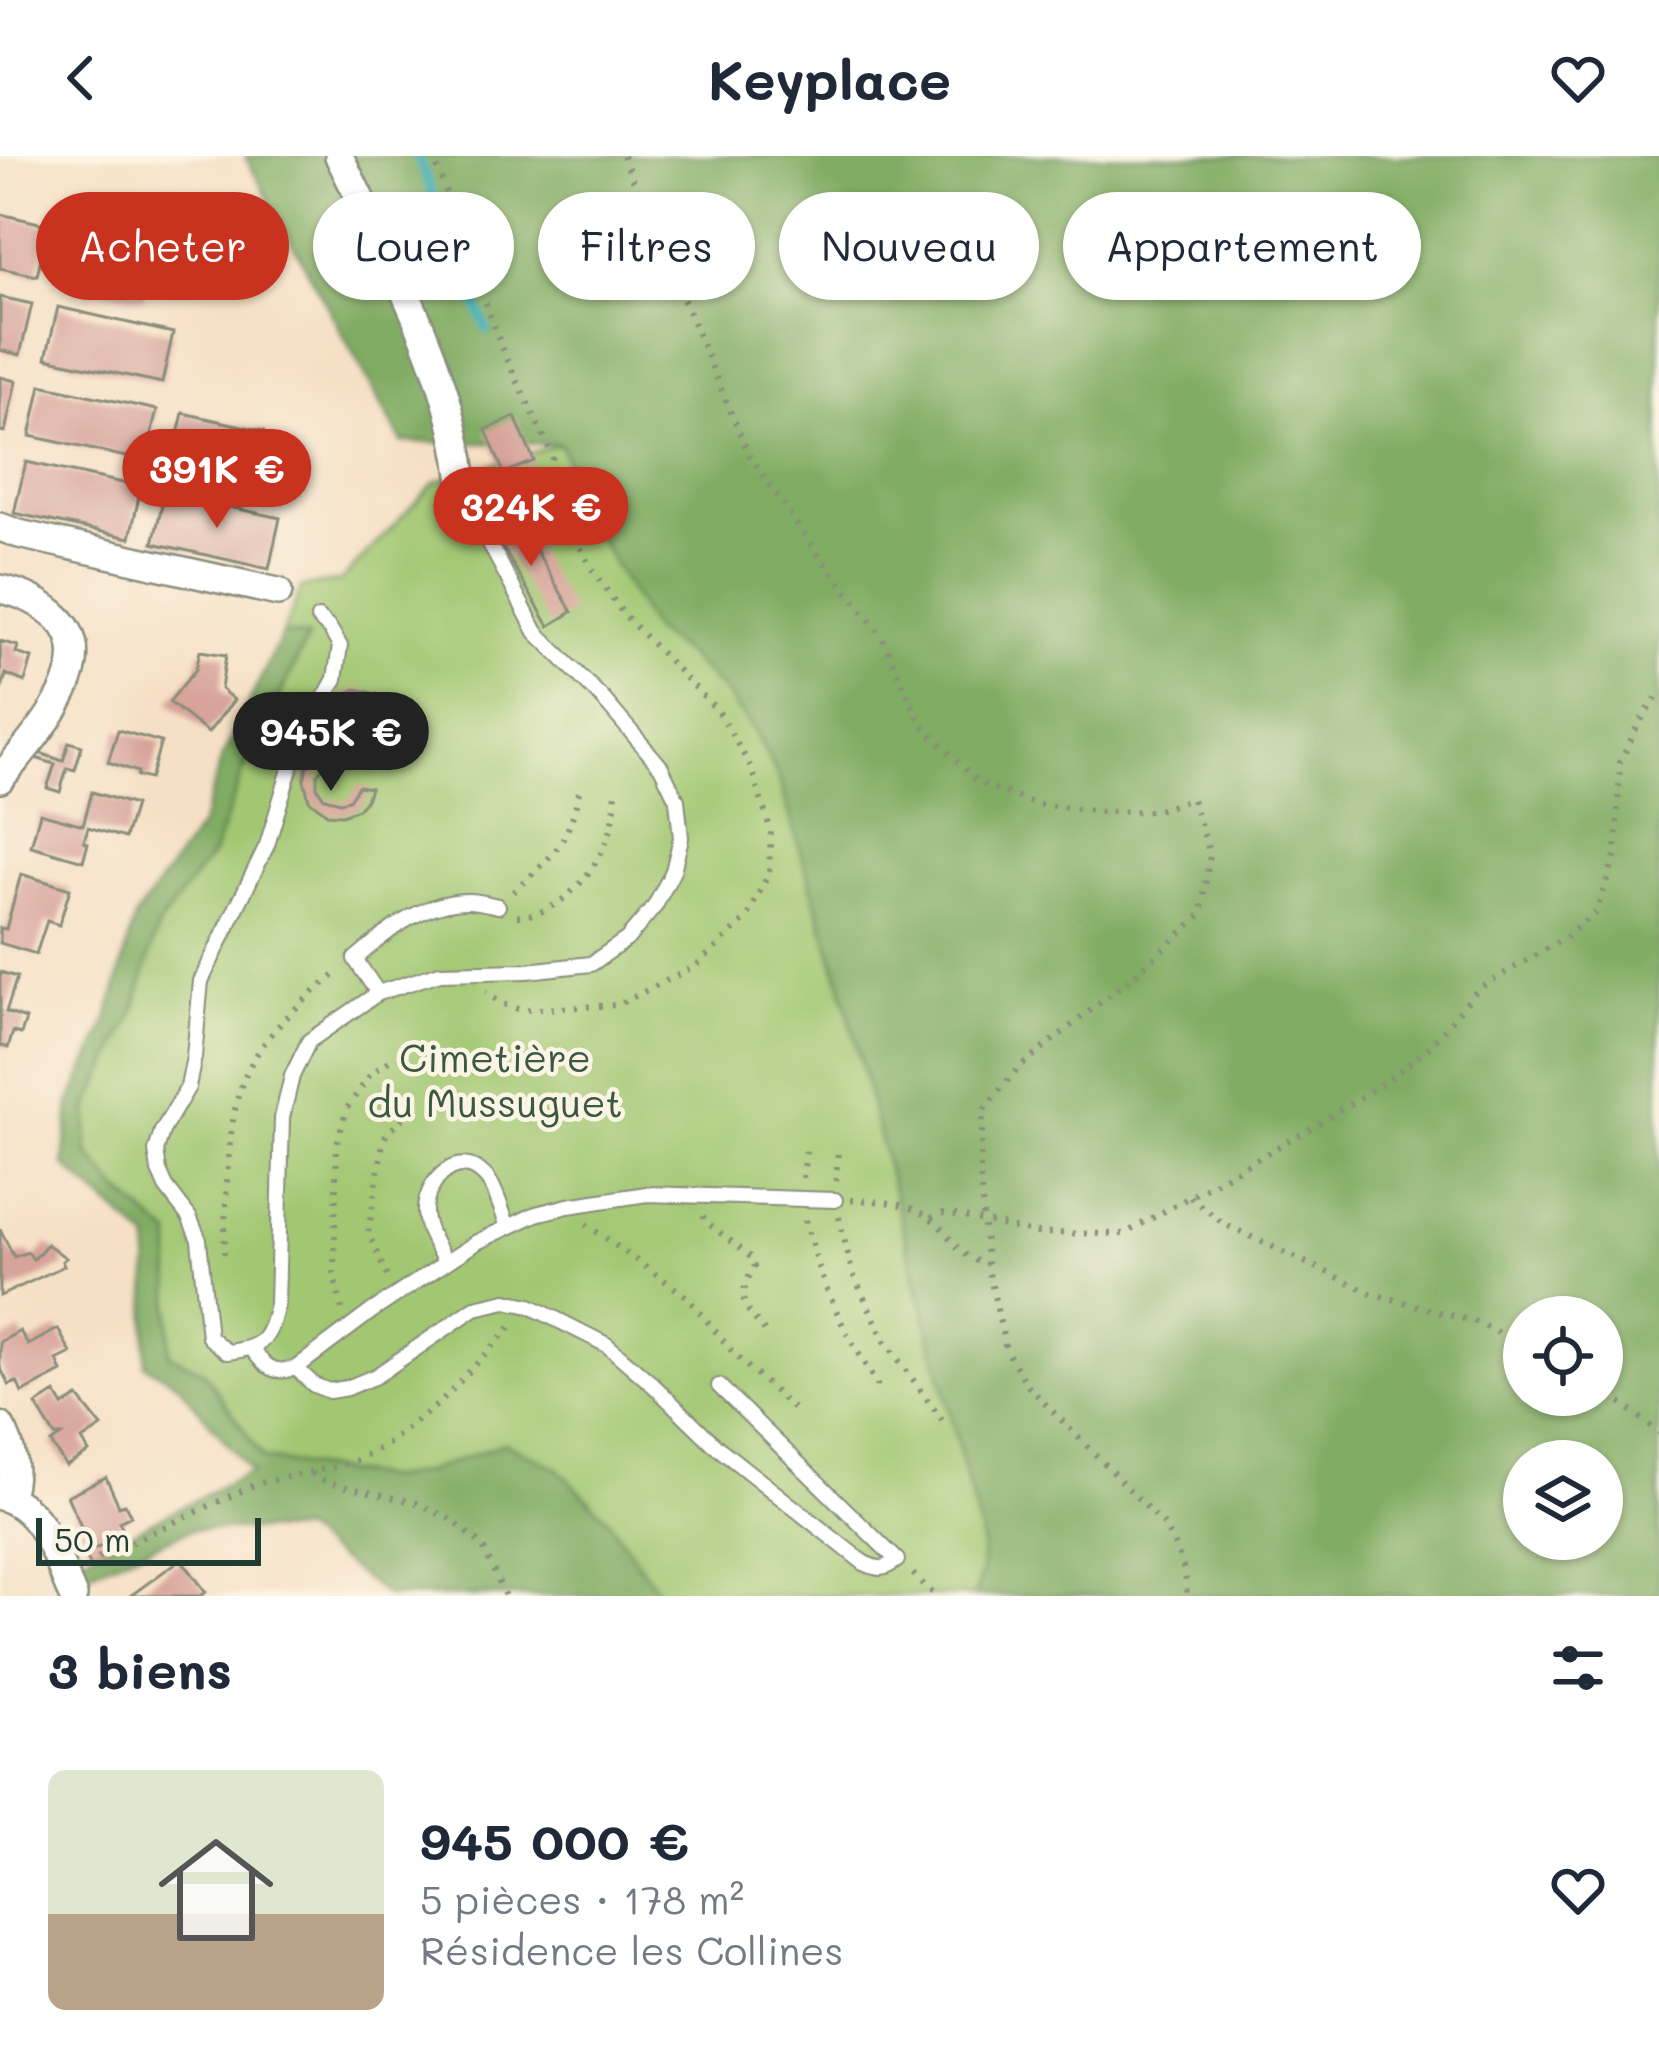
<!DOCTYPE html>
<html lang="fr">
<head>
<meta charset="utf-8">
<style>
  body { margin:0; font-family:Mali,sans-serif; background:#f6f6f7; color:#1f2937; height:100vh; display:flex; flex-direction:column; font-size:45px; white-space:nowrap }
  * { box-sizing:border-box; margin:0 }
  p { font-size:39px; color:#747a83 }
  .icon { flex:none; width:66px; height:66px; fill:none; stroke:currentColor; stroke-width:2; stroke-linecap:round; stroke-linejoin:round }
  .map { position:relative; height:1440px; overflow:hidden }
  .drawer { display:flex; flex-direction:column; background:#fff; flex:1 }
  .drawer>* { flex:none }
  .guide { position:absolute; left:36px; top:36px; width:1587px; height:108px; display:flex; gap:24px }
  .tools { position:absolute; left:1503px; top:1140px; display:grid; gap:24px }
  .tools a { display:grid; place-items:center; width:120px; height:120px; border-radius:50%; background:#fff; box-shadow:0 3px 9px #0004; font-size:60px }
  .scale { position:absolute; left:36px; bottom:30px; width:225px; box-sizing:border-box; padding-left:12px; border:6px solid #1f3d34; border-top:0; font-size:33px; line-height:42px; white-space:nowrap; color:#1f3d34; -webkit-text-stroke:9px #fcf5e5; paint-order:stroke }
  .price { position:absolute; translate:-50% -102px; padding:0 27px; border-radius:42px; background:#c8321e; color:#fff; font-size:39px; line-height:78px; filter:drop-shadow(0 3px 6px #0008) }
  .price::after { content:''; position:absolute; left:50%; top:72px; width:36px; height:27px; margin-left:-18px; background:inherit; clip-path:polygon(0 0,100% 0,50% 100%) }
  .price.current { background:#222; color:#fff }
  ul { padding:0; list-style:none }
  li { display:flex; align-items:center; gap:36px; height:300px; padding:0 48px }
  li+li { border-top:3px solid #e0e1e3 }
  li span { display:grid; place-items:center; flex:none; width:336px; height:240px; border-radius:18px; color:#555 }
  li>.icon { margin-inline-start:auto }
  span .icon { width:144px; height:144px; fill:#fffc; stroke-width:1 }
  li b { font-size:51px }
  h2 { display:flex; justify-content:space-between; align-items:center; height:144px; padding:0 48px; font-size:51px }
  .chip { padding:0 42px; border-radius:54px; background:#fff; box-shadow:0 3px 9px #0004; font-size:42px; line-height:108px }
  .chip.current { background:#c8321e; color:#fff }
  header { display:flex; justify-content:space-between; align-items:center; height:156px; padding:0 48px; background:#fff; font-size:54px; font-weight:700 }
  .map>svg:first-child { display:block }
</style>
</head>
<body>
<header><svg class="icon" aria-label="back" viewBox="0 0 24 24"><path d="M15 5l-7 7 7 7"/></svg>Keyplace<svg class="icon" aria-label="heart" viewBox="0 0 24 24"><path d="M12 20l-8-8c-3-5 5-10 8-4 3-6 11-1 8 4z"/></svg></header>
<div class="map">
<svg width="1659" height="1440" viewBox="0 0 1659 1440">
  <rect width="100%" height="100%" fill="#fcf5e5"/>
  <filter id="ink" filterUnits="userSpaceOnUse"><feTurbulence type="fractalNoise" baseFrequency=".00833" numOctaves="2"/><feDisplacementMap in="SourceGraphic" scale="24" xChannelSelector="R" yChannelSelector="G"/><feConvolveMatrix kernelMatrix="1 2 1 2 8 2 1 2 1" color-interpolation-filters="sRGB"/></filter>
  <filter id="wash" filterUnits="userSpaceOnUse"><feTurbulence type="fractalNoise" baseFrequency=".004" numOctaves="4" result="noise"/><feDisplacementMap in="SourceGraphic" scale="48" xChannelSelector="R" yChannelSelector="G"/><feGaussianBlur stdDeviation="2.7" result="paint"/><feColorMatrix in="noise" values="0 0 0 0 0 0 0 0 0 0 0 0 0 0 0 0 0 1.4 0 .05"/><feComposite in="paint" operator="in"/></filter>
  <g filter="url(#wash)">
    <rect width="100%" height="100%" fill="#f6e0c5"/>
    <!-- green -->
    <path fill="#a2c772" stroke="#608253" stroke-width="3" d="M 560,288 L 591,368 L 653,475 L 687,499 L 726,538 L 756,578 L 778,620 L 840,825 L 981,1379 C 983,1400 983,1420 974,1440 L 661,1440 L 606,1361 L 506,1287 L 426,1316 L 388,1323 L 264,1303 L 204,1216 L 169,1199 L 171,1080 L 118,1034 L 87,996 L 88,951 L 133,859 L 158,770 L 214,694 L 243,615 L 308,482 L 283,477 L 302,431 L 341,425 L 435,326 Z"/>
    <!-- forest -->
    <path fill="#81ac64" stroke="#50744c" stroke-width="3" fill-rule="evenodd" d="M 245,0 L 1659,0 L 1659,1440 L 974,1440 C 983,1420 983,1400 981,1379 L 840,825 L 778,620 L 756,578 L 726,538 L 687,499 L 653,475 L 591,368 L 560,288 L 402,286 ZM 1524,1161 L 1602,1161 L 1602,1239 L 1524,1239 ZM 1524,1305 L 1602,1305 L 1602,1383 L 1524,1383 Z
      M 283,477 L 308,481 L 243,615 L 214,695 L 158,770 L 133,859 L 88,950 L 87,996 L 118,1034 L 171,1080 L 169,1198 L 204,1216 L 263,1303 L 388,1323 L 426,1316 L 505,1287 L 557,1312 L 606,1361 L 661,1440 L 387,1440 L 301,1375 L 192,1373 L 84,1418 L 76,1404 L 251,1316 L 178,1228 L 145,1209 L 149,1085 L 64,1009 L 70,947 L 108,863 L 135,762 L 201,669 L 222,602 Z"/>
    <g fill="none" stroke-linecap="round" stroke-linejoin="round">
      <!-- stream -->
      <path stroke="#3aacb4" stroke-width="9" d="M 417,0 L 487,174"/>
    </g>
    <g id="blocks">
      <!-- building -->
      <path fill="#d7a39a" d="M 0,58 L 48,69 L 37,120 L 0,112 Z
        M 74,75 L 156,93 L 144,144 L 63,126 Z
        M 0,141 L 32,148 L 20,199 L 0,194 Z
        M 58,151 L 173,177 L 162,227 L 46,202 Z
        M 0,221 L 16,225 L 5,276 L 0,275 Z
        M 41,229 L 157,254 L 145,305 L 30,280 Z
        M 183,257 L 264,275 L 252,326 L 171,308 Z
        M 515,261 L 534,305 L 504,317 L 486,274 Z
        M 26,306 L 141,331 L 130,382 L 14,357 Z
        M 165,337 L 280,362 L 269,413 L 153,387 Z
        M 514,356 L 572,456 L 549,470 L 490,370 Z
        M 0,485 L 18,490 L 16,497 L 32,502 L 25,526 L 6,518 L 1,535 Z
        M 200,495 L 226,499 L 221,533 L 234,544 L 208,577 L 169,546 L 196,513 Z
        M 356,533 L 377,538 L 386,547 L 392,561 L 392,573 L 383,590 L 368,599 L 358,600 L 358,587 L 372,582 L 376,577 L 378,564 L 373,553 L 362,547 L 354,547 L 343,554 L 338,568 L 344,581 L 336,592 L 328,581 L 325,568 L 328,552 L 333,544 Z
        M 118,574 L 161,586 L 150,623 L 137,620 L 138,616 L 108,606 Z
        M 69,586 L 82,590 L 75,614 L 67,612 L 60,636 L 47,632 L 55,608 L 35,602 L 37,596 L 63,605 Z
        M 316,600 L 323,611 L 317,619 L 317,631 L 324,642 L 340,646 L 349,644 L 358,630 L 370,632 L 366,644 L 358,653 L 342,659 L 327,658 L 309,644 L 304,624 L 307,611 Z
        M 92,636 L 135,649 L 125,682 L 88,671 L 84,685 L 88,687 L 83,705 L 31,690 L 40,657 L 83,669 Z
        M 21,718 L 70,733 L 59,769 L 47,765 L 36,798 L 0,787 L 0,772 L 6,773 Z
        M 0,816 L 17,821 L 6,856 L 26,863 L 21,878 L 13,876 L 8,892 L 0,889 Z
        M 0,1073 L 14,1101 L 28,1096 L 33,1103 L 35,1102 L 47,1088 L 66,1102 L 62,1105 L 64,1110 L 0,1140 Z
        M 58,1173 L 71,1197 L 57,1204 L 62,1216 L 22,1237 L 17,1226 L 9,1229 L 0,1211 L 0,1186 L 20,1175 L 28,1189 Z
        M 55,1237 L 63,1250 L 78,1241 L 102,1271 L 82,1284 L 89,1296 L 66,1310 L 51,1287 L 61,1280 L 55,1280 L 36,1249 Z
        M 106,1321 L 119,1350 L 125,1348 L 131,1360 L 119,1366 L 126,1380 L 92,1394 L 67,1340 Z
        M 181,1403 L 206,1436 L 201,1440 L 130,1440 Z"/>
    </g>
  </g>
  <g filter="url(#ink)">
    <use href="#blocks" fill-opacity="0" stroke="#8a8e7c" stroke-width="3"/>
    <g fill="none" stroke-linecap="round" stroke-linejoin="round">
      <!-- lane casing -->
      <g stroke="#8a8e7c" stroke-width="18">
        <path id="lane" d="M 318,462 L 330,473 L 340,490 L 335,523 L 296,593 L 267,689 L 201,825 L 194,901 L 188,931 L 162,975 L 156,995 L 159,1015 L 166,1031 L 189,1061 L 199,1084 L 209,1181 L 227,1196 C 264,1192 269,1183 277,1148 L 282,962 L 292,920 L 309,885 L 378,837 L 440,817 L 527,815 L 591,808 L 627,783 L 655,750 L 673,715 L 681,682 L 677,644 L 661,611 L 604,544 L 536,476 L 479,367 L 462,319
          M 378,837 L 355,803 C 387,775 424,745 468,745 C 478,745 489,748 498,750
          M 445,1106 C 437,1090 424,1072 425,1053 C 427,1024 458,993 484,1019 C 496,1030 501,1055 508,1070
          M 252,1193 C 265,1211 274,1219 296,1212 L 372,1155 L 477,1086 L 536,1058 L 568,1050 L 647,1038 L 835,1044
          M 296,1212 L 314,1229 L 329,1235 L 347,1232 L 376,1220 L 475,1152 L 506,1145 L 530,1150 L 607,1189 L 652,1228 L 717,1291 L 864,1407 C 879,1414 884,1414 897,1404 L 719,1230"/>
      </g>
      <!-- street casing -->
      <g stroke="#8a8e7c" stroke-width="32">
        <path id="street" d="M 339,0 C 387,99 449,209 462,319
          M 0,371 L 19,378 L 278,436
          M 0,433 C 22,437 42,447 58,462 C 106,509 30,585 0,623
          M 0,1270 C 13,1292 17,1318 8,1342
          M 0,1340 C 44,1351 56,1403 73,1440"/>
      </g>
      <!-- path -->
      <path stroke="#8a8e7c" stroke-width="6" stroke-dasharray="3 9" stroke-linecap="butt" d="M 433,0 L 503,195 L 551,296 L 564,358 L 589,409 L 624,459 L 719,556 L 751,612 L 771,675 L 769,717 L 747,762 L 696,810 L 617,849 L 521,854 L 500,847 L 486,836
        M 623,0 L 749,299 L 820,401 L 880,477 L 921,568 L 979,627 L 1036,648 L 1102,656 L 1155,655 L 1192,643 L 1210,698 L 1201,759 L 1136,818 L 1018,912 L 983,955 L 980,1019 L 987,1108 L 1006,1194 L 1028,1230 L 1164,1369 C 1175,1391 1189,1415 1186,1440
        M 513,736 C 553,699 567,691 579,636
        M 517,760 C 561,761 600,711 611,673 C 615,660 615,646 616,634
        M 803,1022 L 806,994
        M 836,1025 L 838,995
        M 1190,1041 L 1224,1068 L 1371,1137 L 1479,1167 L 1524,1190
        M 851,1044 C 881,1045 911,1046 935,1066 C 956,1085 957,1101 987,1108
        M 703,1060 L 705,1065 L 752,1102 L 754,1111 C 733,1149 747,1151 770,1182
        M 839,1061 L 852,1116 L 885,1185 L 942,1264
        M 931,1062 L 943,1057 L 951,1058 L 1037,1077 L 1124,1078 L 1320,967 L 1389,923 L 1428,892 L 1479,832 L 1565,782 L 1596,756 L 1616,698 L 1620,606 L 1639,567 L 1659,538
        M 805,1064 L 823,1125 L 846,1176 L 881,1236
        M 586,1068 L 686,1140 L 736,1200 L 797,1256
        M 224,1098 C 227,1046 225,968 245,920 C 264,877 304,843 340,815
        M 387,1120 L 368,1077 L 383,987 L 386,979 L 407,958
        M 342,1153 L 334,1120 L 337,988 L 347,952 L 370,919 L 389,905
        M 1602,1231 L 1659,1277
        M 312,1317 L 326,1326 L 417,1347 L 452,1364 L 482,1389 L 505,1440
        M 87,1407 L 256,1328 L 351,1307 L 387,1288 L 441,1246 L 515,1166
        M 913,1418 L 936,1440"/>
      <!-- lane -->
      <use href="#lane" stroke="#fff" stroke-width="14"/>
      <!-- street -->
      <use href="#street" stroke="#fff" stroke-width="27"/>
    </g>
  </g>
  <g text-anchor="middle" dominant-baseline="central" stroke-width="9" stroke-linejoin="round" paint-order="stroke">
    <!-- park labels -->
    <g font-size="39" fill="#395940" stroke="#fcf5e5">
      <text x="495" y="900">Cimetière<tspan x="495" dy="45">du Mussuguet</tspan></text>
    </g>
  </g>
</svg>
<div class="tools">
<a><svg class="icon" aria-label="locate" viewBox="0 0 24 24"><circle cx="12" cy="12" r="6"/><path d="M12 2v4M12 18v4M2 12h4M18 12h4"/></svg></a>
<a><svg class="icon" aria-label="layers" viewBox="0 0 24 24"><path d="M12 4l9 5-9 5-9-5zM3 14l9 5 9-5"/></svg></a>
</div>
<div class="scale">50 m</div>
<b class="price" style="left:217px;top:375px">391K €</b>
<b class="price" style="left:531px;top:413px">324K €</b>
<b class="price current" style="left:331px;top:638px">945K €</b>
<div class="guide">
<a class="chip current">Acheter</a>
<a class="chip">Louer</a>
<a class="chip">Filtres</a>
<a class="chip">Nouveau</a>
<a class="chip">Appartement</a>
</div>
</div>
<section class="drawer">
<h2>3 biens<svg class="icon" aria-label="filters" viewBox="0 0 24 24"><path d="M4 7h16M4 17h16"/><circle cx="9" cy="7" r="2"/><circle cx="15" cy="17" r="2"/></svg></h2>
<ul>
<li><span style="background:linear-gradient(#dfe7d0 60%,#b9a48a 0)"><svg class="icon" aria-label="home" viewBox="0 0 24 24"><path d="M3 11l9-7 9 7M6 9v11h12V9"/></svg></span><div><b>945 000 €</b><p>5 pièces · 178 m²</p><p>Résidence les Collines</p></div><svg class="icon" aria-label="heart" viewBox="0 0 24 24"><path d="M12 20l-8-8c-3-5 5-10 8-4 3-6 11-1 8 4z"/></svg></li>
</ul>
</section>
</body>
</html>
